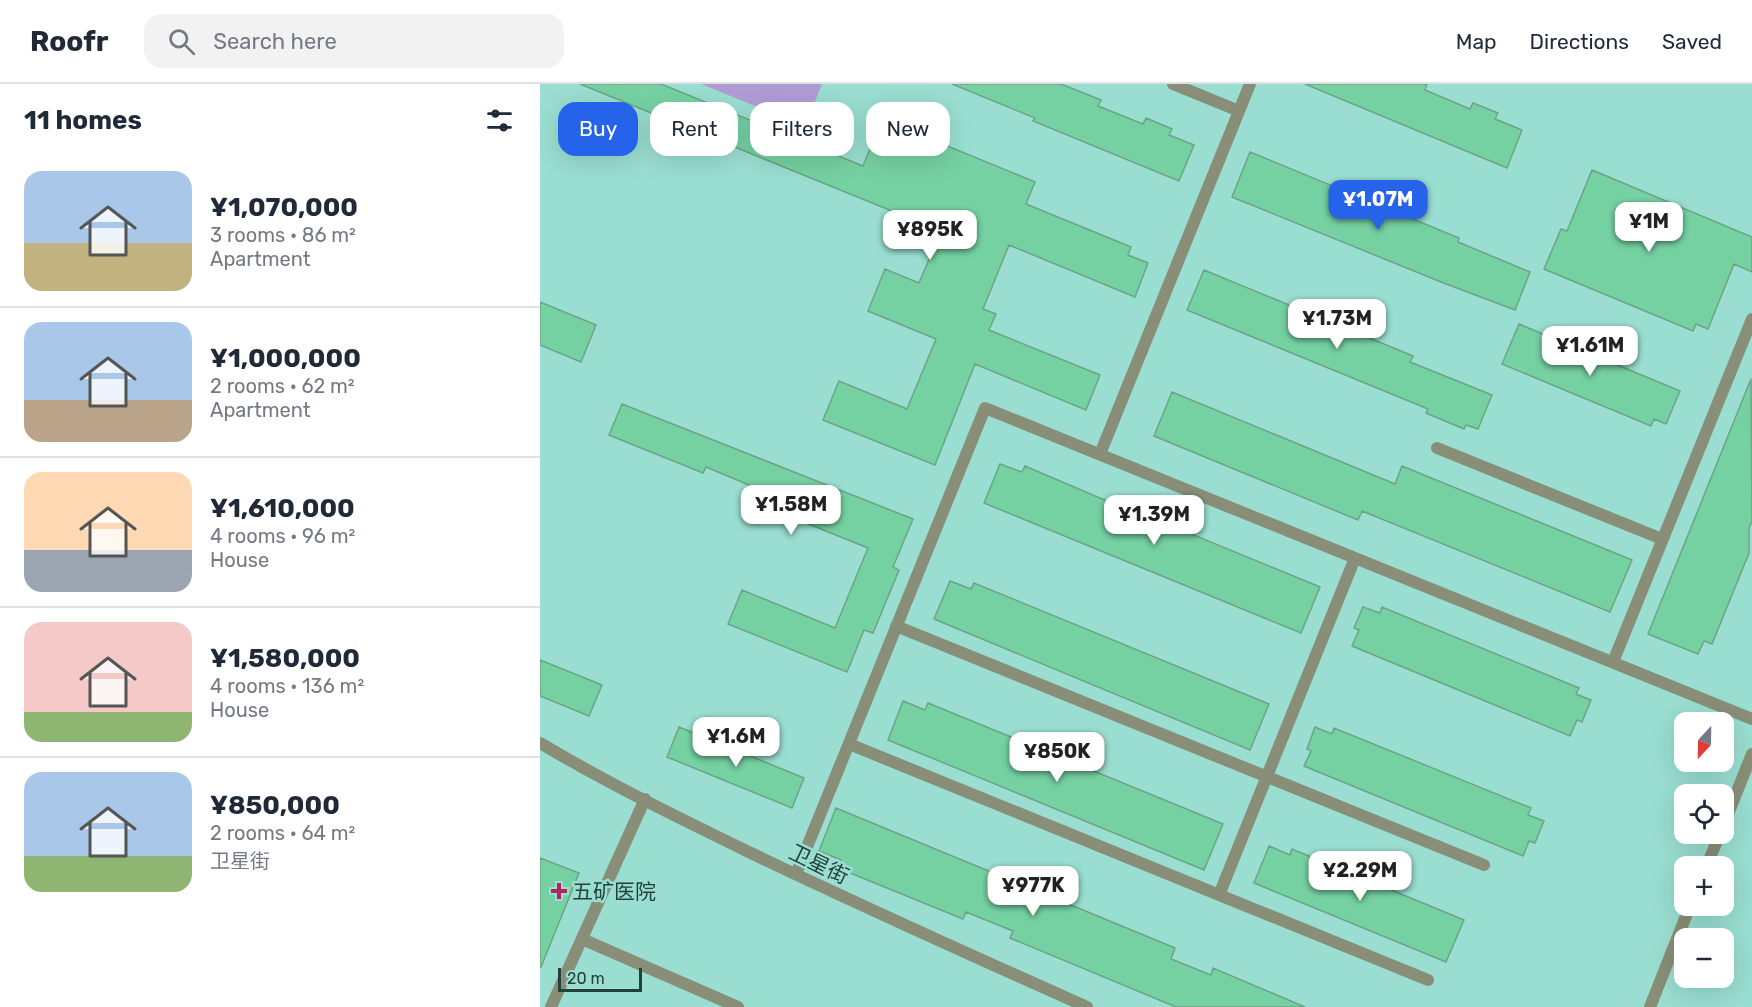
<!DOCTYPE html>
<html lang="en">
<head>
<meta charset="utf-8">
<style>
  body { margin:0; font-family:Rubik,"Noto Sans SC",sans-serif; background:#f2f2f3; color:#1f2937; height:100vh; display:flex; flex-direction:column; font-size:22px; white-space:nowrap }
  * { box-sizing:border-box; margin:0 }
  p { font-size:20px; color:#747a83 }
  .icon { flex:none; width:33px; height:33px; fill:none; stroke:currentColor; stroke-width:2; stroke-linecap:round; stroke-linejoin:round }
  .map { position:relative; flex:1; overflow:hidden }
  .sheet { display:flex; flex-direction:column; background:#fff; width:540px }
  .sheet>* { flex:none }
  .hud { position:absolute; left:18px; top:18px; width:570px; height:54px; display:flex; gap:12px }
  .needle { width:39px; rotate:202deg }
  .controls { position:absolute; left:1134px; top:628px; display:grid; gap:12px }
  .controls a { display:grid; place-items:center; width:60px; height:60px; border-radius:12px; background:#fff; box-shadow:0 6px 24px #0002; font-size:30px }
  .scale { position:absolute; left:18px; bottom:15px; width:84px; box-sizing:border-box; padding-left:6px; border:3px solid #23403a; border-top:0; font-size:16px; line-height:21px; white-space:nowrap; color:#23403a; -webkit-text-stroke:4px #99ded0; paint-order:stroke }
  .price { position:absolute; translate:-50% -51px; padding:0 14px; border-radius:12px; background:#fff; color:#222; font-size:20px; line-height:39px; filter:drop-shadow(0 2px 3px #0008) }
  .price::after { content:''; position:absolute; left:50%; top:36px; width:18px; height:14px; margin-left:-9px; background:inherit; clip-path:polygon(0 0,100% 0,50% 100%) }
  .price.on { background:#2563eb; color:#fff }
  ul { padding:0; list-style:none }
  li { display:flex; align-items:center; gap:18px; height:150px; padding:0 24px }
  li+li { border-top:2px solid #e0e1e3 }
  li span { display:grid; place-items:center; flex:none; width:168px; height:120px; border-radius:18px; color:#555 }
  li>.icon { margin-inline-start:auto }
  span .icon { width:72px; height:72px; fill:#fffc; stroke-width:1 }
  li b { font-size:26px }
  h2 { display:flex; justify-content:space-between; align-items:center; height:72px; padding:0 24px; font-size:26px }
  .chip { padding:0 21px; border-radius:18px; background:#fff; box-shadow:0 6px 24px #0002; font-size:21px; line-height:54px }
  .chip.on { background:#2563eb; color:#fff }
  header { display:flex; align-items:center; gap:36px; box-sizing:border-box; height:84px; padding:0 30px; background:#fff; border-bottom:2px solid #e0e1e3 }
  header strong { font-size:28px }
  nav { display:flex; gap:33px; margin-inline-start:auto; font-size:21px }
  .search { width:420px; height:54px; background:#f2f2f3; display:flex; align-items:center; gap:15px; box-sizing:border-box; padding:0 21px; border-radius:18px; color:#747a83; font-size:22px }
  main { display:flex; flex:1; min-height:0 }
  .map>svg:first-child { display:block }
</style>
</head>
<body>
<header>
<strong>Roofr</strong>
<div class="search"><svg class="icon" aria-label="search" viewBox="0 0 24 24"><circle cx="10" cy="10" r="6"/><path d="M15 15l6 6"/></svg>Search here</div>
<nav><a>Map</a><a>Directions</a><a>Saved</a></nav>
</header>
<main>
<section class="sheet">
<h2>11 homes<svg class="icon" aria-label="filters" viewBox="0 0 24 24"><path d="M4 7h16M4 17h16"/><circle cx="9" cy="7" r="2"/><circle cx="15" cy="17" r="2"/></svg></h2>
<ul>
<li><span style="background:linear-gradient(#a9c7e8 60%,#c2b280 0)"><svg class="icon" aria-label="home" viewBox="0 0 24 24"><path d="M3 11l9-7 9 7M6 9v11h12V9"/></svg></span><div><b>¥1,070,000</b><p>3 rooms · 86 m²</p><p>Apartment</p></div></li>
<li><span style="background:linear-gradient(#a9c7e8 65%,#b9a48a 0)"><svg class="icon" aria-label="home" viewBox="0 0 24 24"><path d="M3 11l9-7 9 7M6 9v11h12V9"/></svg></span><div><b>¥1,000,000</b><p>2 rooms · 62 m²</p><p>Apartment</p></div></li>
<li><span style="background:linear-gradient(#ffd9b3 65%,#9aa5b1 0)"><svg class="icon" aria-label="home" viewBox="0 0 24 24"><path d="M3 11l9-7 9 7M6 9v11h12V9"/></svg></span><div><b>¥1,610,000</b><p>4 rooms · 96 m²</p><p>House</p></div></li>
<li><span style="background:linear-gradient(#f6c9c9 75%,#8fb573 0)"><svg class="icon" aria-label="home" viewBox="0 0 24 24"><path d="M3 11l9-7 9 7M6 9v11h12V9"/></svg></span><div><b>¥1,580,000</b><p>4 rooms · 136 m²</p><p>House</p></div></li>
<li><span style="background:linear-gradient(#a9c7e8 70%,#8fb573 0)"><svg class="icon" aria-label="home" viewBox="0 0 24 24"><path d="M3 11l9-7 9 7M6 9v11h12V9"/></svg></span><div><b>¥850,000</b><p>2 rooms · 64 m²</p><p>卫星街</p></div></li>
</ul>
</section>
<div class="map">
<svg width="1212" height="923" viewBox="0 0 1212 923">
  <rect width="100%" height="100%" fill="#99ded0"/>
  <!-- green -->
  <path fill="#b09cd5" d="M 161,0 L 282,0 L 265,42 Z"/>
  <!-- building -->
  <path fill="#75d1a2" stroke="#6da487" stroke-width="1.5" d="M 40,0 L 121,0 L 323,82 L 342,35 L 495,98 L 486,120 L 591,163 L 588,171 L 608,179 L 595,213 L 469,161 L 443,225 L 456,230 L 449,246 L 560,291 L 546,326 L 435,280 L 395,381 L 283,336 L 299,297 L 367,325 L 396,255 L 328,227 L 345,185 L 379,199 L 401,147 Z
    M 412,0 L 521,0 L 561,16 L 558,22 L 603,40 L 606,34 L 632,45 L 629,51 L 654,61 L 639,97 L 493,37 L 495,34 Z
    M 765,0 L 887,0 L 885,6 L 930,25 L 933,19 L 958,29 L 955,35 L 982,46 L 967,84 Z
    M 710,68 L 919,154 L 918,158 L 990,188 L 975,226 L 901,198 L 692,113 Z
    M 1052,86 L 1212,153 L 1212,188 L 1194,180 L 1168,245 L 1156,240 L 1153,247 L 1004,185 L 1021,145 L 1027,147 Z
    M 664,186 L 873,272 L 870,278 L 952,311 L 938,345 L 926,341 L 924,345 L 886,329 L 888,325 L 876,320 L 647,226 Z
    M 0,218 L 56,241 L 41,278 L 0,261 Z
    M 979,240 L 1140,307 L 1126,340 L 1114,335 L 1111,342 L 962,280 Z
    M 1211,295 L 1212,437 L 1209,444 L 1209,469 L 1172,560 L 1164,557 L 1158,570 L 1108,550 Z
    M 632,308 L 855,400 L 862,382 L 1092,476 L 1070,528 L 822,427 L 818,436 L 614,352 Z
    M 82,320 L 373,435 L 353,483 L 359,486 L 333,549 L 324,546 L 307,588 L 188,540 L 202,506 L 295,544 L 328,464 L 204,414 L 209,401 L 166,383 L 163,389 L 69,351 Z
    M 460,380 L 482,388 L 485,382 L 581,423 L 581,421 L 780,503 L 761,549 L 444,419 Z
    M 410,497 L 431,505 L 434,499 L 729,620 L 710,666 L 394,535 Z
    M 823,523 L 840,529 L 842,523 L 1039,604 L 1036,610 L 1051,616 L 1042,638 L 1037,636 L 1030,652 L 812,562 L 819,546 L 814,544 Z
    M 0,576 L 62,601 L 49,632 L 0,612 Z
    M 363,617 L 385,626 L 388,619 L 683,740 L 664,786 L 348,656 Z
    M 139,643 L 264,694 L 252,724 L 127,673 Z
    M 775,643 L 792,650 L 794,644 L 991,724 L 988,731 L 1004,737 L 995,759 L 989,757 L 983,772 L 764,682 L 771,667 L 767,665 Z
    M 296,724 L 635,864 L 631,875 L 671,891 L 673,884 L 765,923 L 636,923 L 470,854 L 473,847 L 426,828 L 423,835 L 298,784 L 301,776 L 279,767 Z
    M 729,762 L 750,771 L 752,765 L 924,836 L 906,878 L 714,799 Z
    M 0,774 L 39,789 L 1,883 L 0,883 Z"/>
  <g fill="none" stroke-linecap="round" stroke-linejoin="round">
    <!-- service -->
    <path stroke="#888e78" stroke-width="12" d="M 633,0 L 699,27
      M 897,364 L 1122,455
      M 560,370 L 710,0
      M 356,542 L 944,781
      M 1073,578 L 1212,235
      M 309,660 L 888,896
      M 256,790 L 445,324 L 1212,635
      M 679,811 L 815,474
      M 42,855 L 198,923"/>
    <!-- minor -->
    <path stroke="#888e78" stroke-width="12" d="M 0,659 C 69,700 141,735 213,770 C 324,823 435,873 547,923
      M 11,923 L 105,715"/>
    <!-- tertiary -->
    <path stroke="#888e78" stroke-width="12" d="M 1184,740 L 1212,670
      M 1166,783 L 1180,750
      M 1110,923 L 1150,822"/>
  </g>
  <!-- markers -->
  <path fill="#b02461" stroke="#99ded0" stroke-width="2" d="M16 798h6v6h6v6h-6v6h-6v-6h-6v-6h6z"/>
  <g text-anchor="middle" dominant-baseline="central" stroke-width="5" stroke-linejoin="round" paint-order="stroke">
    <!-- street labels -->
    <g font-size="21" fill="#23403a" stroke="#99ded0">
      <text transform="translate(279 780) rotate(26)">卫星街</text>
    </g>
    <!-- poi labels -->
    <g font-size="21" fill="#23403a" stroke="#99ded0" text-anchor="start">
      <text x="32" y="807">五矿医院</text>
    </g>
  </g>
</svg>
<div class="controls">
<a><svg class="needle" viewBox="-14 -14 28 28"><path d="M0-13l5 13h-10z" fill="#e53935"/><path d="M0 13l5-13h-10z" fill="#747a83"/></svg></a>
<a><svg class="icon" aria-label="locate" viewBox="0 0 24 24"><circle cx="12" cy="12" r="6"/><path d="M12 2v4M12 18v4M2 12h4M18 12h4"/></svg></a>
<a>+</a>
<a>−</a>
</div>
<div class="scale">20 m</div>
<b class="price on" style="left:838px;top:147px">¥1.07M</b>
<b class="price" style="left:1109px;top:169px">¥1M</b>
<b class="price" style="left:390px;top:177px">¥895K</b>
<b class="price" style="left:797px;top:266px">¥1.73M</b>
<b class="price" style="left:1050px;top:293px">¥1.61M</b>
<b class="price" style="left:251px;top:452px">¥1.58M</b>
<b class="price" style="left:614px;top:462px">¥1.39M</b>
<b class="price" style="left:196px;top:684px">¥1.6M</b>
<b class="price" style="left:517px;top:699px">¥850K</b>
<b class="price" style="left:820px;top:818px">¥2.29M</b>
<b class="price" style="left:493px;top:833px">¥977K</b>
<div class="hud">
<a class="chip on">Buy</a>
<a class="chip">Rent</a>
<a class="chip">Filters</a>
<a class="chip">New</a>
</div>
</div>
</main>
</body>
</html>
